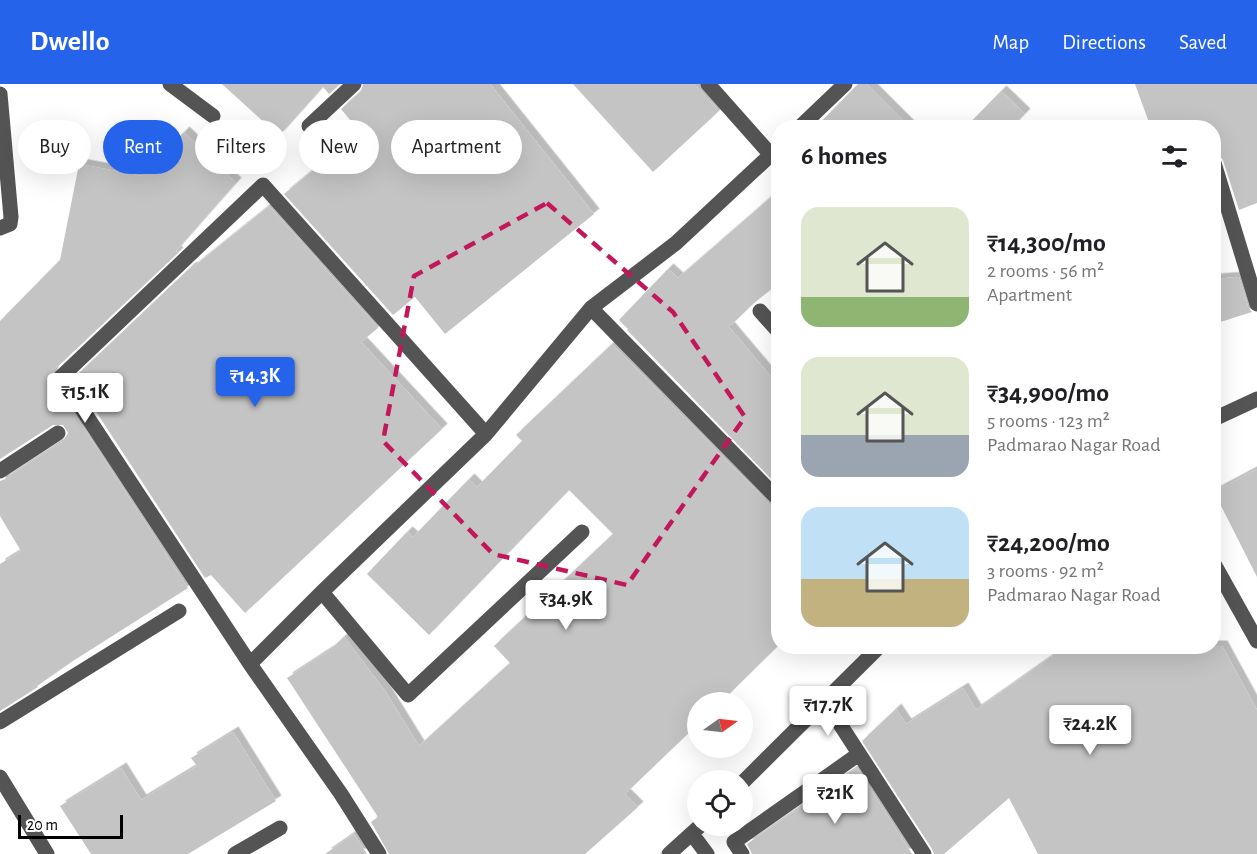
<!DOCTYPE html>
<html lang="en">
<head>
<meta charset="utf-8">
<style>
  body { margin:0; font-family:"Alegreya Sans",sans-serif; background:#f6f6f6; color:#202124; height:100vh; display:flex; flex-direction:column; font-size:22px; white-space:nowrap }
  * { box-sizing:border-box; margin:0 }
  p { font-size:20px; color:#757577 }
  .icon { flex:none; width:33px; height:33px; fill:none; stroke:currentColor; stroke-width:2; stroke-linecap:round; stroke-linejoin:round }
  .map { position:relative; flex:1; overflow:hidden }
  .side { position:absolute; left:771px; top:36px; width:450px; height:534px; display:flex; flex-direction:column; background:#fff; border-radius:24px; box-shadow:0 6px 24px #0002 }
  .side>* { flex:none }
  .top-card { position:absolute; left:18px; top:36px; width:570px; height:54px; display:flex; gap:12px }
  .needle { width:39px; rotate:76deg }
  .fabs { position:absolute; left:687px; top:608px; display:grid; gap:12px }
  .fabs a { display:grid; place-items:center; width:66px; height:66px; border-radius:50%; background:#fff; box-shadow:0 6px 24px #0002; font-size:30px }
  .scale { position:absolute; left:18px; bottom:15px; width:105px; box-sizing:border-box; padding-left:6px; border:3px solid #000; border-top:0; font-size:16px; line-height:21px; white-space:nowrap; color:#000; -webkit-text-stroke:4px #fff; paint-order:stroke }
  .price { position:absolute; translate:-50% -51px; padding:0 14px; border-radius:6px; background:#fff; color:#222; font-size:20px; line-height:39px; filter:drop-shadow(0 2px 3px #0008) }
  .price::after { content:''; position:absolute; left:50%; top:36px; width:18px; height:14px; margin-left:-9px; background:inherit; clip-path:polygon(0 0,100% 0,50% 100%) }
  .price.current { background:#2563eb; color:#fff }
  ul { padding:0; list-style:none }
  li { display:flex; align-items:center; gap:18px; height:150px; padding:0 30px }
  li span { display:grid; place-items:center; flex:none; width:168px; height:120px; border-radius:18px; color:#555 }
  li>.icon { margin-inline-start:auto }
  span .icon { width:72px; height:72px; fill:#fffc; stroke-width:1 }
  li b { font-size:26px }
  h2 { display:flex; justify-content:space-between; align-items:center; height:72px; padding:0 30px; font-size:26px }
  .tag { padding:0 21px; border-radius:27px; background:#fff; box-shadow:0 6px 24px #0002; font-size:21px; line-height:54px }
  .tag.current { background:#2563eb; color:#fff }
  header { display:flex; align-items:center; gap:36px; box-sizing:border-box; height:84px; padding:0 30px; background:#2563eb; color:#fff }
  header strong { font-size:28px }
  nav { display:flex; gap:33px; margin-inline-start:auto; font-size:21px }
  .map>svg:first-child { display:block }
</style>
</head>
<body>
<header>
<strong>Dwello</strong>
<nav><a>Map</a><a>Directions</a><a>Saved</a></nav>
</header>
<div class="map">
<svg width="1257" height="770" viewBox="0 0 1257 770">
  <defs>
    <filter id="shadow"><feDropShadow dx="5.5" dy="-5.5" stdDeviation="0" flood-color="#0004"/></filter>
  </defs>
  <rect width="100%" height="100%" fill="#fff"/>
  <!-- building -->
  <path fill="#c4c4c4" filter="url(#shadow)" d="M 222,0 L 340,0 L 329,10 L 323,3 L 279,52 Z
    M 363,0 L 490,0 L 594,130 L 445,250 L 415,213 L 393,231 L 284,110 L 360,48 L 341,25 L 361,7 Z
    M 573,0 L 694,0 L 719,27 L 653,88 Z
    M 858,0 L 867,0 L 911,44 L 815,44 Z
    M 1135,0 L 1257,0 L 1257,119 L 1239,126 L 1223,76 L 1220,72 L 1214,70 L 1214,44 L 1151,44 Z
    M 1001,7 L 1025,30 L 1011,44 L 965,44 Z
    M 184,48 L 236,99 L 176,167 L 178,169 L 54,286 L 51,294 L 188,504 L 73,577 L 37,602 L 38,603 L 0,627 L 0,480 L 21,467 L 0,432 L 0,397 L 5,395 L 63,357 L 68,349 L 63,341 L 53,341 L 0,375 L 0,237 L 60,176 L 79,80 L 142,92 Z
    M 778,107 L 778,200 L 754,219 L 729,243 L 778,301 L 778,402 L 627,246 L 628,245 L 619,236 L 668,185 L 678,194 Z
    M 269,122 L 378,244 L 361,258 L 442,345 L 245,529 L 211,491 L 205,494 L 74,294 L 191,183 L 192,184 Z
    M 1239,193 L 1248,223 L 1252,228 L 1214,240 L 1214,195 Z
    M 612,260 L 771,422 L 778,424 L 778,562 L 721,618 L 698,618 L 698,640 L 625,710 L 638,723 L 585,770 L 389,770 L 371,738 L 378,733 L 287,594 L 330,566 L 344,553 L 385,607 L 419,662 L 510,579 L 494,562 L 613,450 L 569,406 L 429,551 L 367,490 L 407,448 L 413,453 L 469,395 L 477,403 L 522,357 L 516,351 Z
    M 1257,385 L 1257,493 L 1214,408 Z
    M 1067,562 L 1222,562 L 1257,626 L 1257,770 L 1038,770 L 1009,714 L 944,770 L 934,770 L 932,765 L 862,657 L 896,625 L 906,640 L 963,604 L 976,626 Z
    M 233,648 L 276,717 L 188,770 L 91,770 L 60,722 L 121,684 L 141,716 L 197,682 L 191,674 Z
    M 857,684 L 912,770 L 752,770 L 747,760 Z
    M 354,750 L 367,770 L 325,770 Z"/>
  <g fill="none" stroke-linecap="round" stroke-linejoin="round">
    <!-- minor -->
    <path stroke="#545454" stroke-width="15" d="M 170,0 L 213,32
      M 708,0 L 771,71
      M 0,10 L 11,133 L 10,140 L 0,144
      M 309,42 L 354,0
      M 799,44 L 845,0
      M 1214,79 L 1257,220
      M 591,224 L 778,415
      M 760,227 L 778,247
      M 1214,335 L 1257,315
      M 0,387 L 58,349
      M 1214,480 L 1257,557
      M 322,508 L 408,611 L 582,448
      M 250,580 L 322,508 L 486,350 L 591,224 L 676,159 L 778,64
      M 825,617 L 924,770
      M 0,638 L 179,527
      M 0,693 L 47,770
      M 742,699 L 880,562
      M 692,750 L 707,770
      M 235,770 L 280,744
      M 379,770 L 341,710 L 250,580 L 61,293 L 263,101 L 486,350
      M 669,770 L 701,741
      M 742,770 L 734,758 L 859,670"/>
  </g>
  <!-- marked area -->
  <path fill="none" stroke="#c2185b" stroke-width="4.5" stroke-dasharray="12 8" stroke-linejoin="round" d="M 547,119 L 673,228 L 745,333 L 627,501 L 493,470 L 383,357 L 414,192 Z"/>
</svg>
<div class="fabs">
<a><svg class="needle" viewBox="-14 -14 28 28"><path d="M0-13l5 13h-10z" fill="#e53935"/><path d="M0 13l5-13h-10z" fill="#757577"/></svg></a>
<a><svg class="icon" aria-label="locate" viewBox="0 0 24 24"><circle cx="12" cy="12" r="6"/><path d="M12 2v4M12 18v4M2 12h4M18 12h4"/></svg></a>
</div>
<div class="scale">20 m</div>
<b class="price current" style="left:255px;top:324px">₹14.3K</b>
<b class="price" style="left:85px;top:340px">₹15.1K</b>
<b class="price" style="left:566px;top:547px">₹34.9K</b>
<b class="price" style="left:828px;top:653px">₹17.7K</b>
<b class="price" style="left:1090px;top:672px">₹24.2K</b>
<b class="price" style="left:835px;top:741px">₹21K</b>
<div class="top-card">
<a class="tag">Buy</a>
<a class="tag current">Rent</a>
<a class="tag">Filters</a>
<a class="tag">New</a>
<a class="tag">Apartment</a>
</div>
<section class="side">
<h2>6 homes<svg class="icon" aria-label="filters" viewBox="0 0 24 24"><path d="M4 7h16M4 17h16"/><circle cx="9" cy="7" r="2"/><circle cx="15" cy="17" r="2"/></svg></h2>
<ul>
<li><span style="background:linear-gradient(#dfe7d0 75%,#8fb573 0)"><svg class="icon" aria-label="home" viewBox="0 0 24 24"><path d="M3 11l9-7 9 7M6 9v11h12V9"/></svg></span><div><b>₹14,300/mo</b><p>2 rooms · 56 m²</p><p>Apartment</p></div></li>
<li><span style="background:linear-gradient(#dfe7d0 65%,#9aa5b1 0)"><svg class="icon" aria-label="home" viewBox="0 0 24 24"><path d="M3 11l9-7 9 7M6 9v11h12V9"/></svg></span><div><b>₹34,900/mo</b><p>5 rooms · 123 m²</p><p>Padmarao Nagar Road</p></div></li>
<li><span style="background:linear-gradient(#bfe0f5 60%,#c2b280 0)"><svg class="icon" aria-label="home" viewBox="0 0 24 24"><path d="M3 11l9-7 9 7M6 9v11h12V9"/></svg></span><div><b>₹24,200/mo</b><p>3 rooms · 92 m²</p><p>Padmarao Nagar Road</p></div></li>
</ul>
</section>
</div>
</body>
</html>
